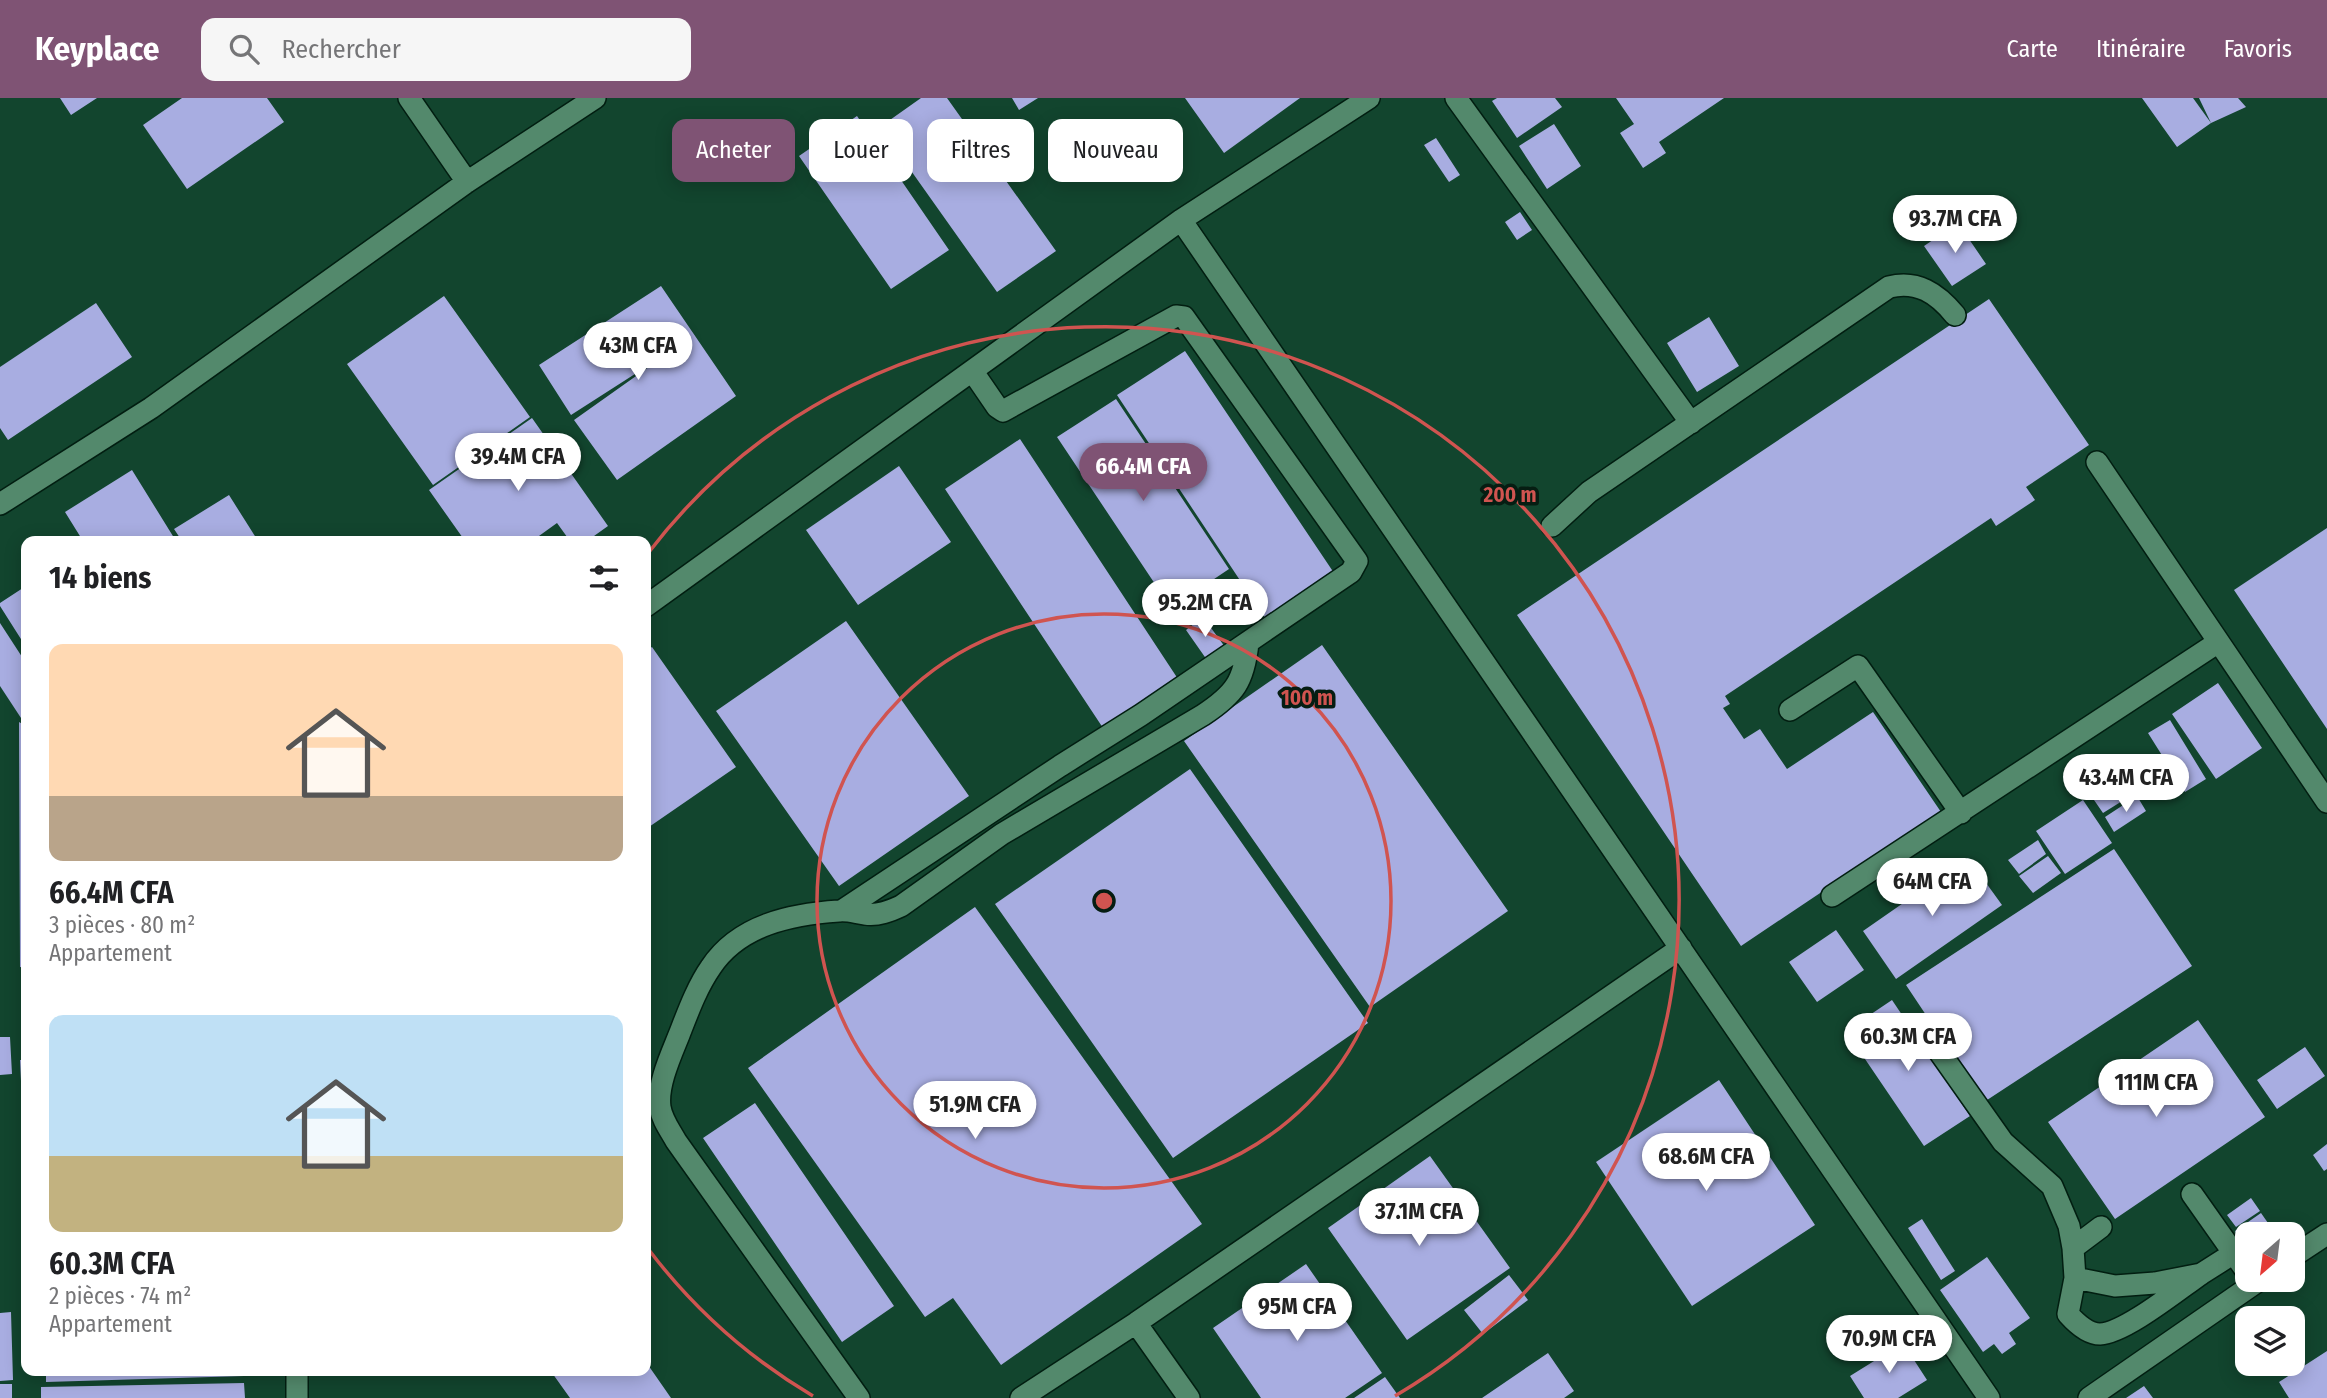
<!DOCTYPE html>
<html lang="fr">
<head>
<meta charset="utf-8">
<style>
  body { margin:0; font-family:"Fira Sans Condensed",sans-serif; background:#f6f6f6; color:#202124; height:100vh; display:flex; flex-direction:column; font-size:26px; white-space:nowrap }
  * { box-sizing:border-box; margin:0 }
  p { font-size:23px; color:#757577 }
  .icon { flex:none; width:38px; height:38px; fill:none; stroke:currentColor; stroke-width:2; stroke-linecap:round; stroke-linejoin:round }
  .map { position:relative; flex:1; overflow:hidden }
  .panel { position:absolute; left:21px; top:438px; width:630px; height:840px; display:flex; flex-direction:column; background:#fff; border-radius:14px; box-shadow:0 4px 18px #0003 }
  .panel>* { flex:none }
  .top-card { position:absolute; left:672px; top:21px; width:665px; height:63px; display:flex; gap:14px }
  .needle { width:46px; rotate:208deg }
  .tools { position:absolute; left:2235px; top:1124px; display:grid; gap:14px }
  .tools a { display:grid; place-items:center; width:70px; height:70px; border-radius:14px; background:#fff; box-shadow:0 4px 18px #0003; font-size:35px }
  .price { position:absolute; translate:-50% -60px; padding:0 16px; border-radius:24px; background:#fff; color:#222; font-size:23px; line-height:46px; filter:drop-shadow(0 2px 4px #0008) }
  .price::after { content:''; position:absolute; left:50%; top:42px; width:21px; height:16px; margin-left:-10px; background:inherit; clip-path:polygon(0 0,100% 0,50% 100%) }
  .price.selected { background:#7f5374; color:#fff }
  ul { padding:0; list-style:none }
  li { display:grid; align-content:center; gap:14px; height:371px; padding:0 28px }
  li span { display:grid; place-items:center; height:217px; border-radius:14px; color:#555 }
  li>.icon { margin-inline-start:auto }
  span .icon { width:126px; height:126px; fill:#fffc; stroke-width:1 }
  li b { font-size:30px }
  h2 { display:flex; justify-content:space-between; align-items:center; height:84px; padding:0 28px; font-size:30px }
  .pill { padding:0 24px; border-radius:14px; background:#fff; box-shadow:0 4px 18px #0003; font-size:24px; line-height:63px }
  .pill.selected { background:#7f5374; color:#fff }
  header { display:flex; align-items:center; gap:42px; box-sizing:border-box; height:98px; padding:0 35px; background:#7f5374; color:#fff }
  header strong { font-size:33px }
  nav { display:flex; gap:38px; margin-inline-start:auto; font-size:24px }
  .search { width:490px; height:63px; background:#f6f6f6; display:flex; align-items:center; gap:18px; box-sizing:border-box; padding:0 24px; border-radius:14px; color:#757577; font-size:26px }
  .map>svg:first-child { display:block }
</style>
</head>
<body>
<header>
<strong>Keyplace</strong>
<div class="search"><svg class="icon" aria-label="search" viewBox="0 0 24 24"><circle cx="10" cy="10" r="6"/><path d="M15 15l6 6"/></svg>Rechercher</div>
<nav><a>Carte</a><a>Itinéraire</a><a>Favoris</a></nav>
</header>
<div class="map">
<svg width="2327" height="1300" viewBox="0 0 2327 1300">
  <rect width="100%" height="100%" fill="#0e3925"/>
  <!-- built -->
  <path fill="#12452e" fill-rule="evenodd" d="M 0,0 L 2327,0 L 2327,1300 L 0,1300 ZM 26,443 L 646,443 L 646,1272 L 26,1272 ZM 2247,1136 L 2292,1136 L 2292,1181 L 2247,1181 ZM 2247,1220 L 2292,1220 L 2292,1265 L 2247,1265 Z"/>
  <!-- building -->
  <path fill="#a8ade1" d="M 60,0 L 97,0 L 71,17 Z
    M 182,0 L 267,0 L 284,24 L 187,91 L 143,27 Z
    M 921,0 L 947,0 L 1056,153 L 997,194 L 880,29 Z
    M 1012,0 L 1038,0 L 1019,12 Z
    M 1185,0 L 1300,0 L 1224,55 Z
    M 1497,0 L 1555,0 L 1562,9 L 1517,40 L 1492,3 Z
    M 1616,0 L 1724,0 L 1659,44 L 1666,55 L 1643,70 L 1620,35 L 1634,26 Z
    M 2142,0 L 2193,0 L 2211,25 L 2177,49 Z
    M 2199,0 L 2238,0 L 2246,9 L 2211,25 Z
    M 857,18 L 949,152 L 891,191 L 799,58 Z
    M 1554,26 L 1581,68 L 1547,91 L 1519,48 Z
    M 1436,40 L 1460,77 L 1449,84 L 1424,47 Z
    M 1520,114 L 1532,132 L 1517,142 L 1505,124 Z
    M 1958,125 L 1986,166 L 1952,188 L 1924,148 Z
    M 661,188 L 736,298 L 617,382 L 574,322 L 677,249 L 571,317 L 539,267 Z
    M 444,198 L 530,319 L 433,387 L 347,266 Z
    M 1989,201 L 2089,347 L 2026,389 L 2035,402 L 1996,428 L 1991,420 L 1725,598 L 1730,606 L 1723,610 L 1744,641 L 1760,631 L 1787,671 L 1873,614 L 1941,714 L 1741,848 L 1517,517 Z
    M 96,205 L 132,259 L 8,342 L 0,330 L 0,269 Z
    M 1709,219 L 1739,268 L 1697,294 L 1667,245 Z
    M 1185,253 L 1334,475 L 1265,520 L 1117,297 Z
    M 1116,301 L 1229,471 L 1171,510 L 1057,339 Z
    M 532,320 L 608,428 L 587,443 L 570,443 L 557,425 L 532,443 L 465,443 L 429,392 Z
    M 1020,341 L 1178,581 L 1103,630 L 945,391 Z
    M 899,368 L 951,444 L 858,507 L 806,432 Z
    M 132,372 L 176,443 L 83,443 L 65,414 Z
    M 229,397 L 258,443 L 182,443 L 174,431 Z
    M 2327,430 L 2327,631 L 2234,492 Z
    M 26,488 L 26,549 L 0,508 L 0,505 Z
    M 1203,519 L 1225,549 L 1207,562 L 1186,532 Z
    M 846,523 L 969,698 L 839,788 L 716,613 Z
    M 0,525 L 26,565 L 26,617 L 21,620 L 0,588 Z
    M 1322,547 L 1508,813 L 1370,909 L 1184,643 Z
    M 652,549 L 736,669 L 646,731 L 646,553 Z
    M 2218,585 L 2262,650 L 2216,681 L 2172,616 Z
    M 2170,622 L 2206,681 L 2185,694 L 2148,635 Z
    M 19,624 L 26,628 L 26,870 L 20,869 Z
    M 1190,671 L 1368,925 L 1173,1060 L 995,806 Z
    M 2125,681 L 2135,695 L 2103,715 L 2094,702 Z
    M 2137,698 L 2146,713 L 2114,734 L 2105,719 Z
    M 2083,702 L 2112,745 L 2065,776 L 2036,733 Z
    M 2038,742 L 2046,756 L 2019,776 L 2008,762 Z
    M 2114,751 L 2192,868 L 1984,1004 L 1906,887 Z
    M 2048,758 L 2061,775 L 2033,795 L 2019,778 Z
    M 1968,760 L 2002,807 L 1896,881 L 1863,833 Z
    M 975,809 L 1202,1126 L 1001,1267 L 953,1200 L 925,1219 L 748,970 Z
    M 1836,832 L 1864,872 L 1817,904 L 1789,864 Z
    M 1892,902 L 1970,1018 L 1924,1048 L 1846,933 Z
    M 2198,922 L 2265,1019 L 2115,1121 L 2048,1024 Z
    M 0,939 L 10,939 L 12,976 L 0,977 Z
    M 2305,949 L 2325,978 L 2277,1011 L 2257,982 Z
    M 20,962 L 26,962 L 26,1045 L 24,1046 Z
    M 1719,982 L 1815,1127 L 1692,1208 L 1596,1064 Z
    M 755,1005 L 894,1208 L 842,1244 L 703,1040 Z
    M 2327,1046 L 2327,1071 L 2324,1073 L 2313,1057 Z
    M 1430,1058 L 1510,1170 L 1407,1242 L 1328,1130 Z
    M 2251,1100 L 2260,1113 L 2236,1129 L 2227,1117 Z
    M 2261,1115 L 2268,1125 L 2252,1136 L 2247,1136 L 2247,1139 L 2242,1143 L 2235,1133 Z
    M 1922,1121 L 1955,1173 L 1941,1182 L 1908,1130 Z
    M 1987,1159 L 2030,1220 L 2009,1235 L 2016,1246 L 2002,1256 L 1994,1246 L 1983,1254 L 1940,1192 Z
    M 1306,1166 L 1382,1275 L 1345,1300 L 1261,1300 L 1213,1230 Z
    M 1509,1177 L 1528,1202 L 1483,1236 L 1464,1212 Z
    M 11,1214 L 13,1282 L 0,1283 L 0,1215 Z
    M 1903,1245 L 1927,1282 L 1898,1300 L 1864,1300 L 1850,1278 Z
    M 2327,1253 L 2327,1300 L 2289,1300 L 2279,1284 Z
    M 1548,1255 L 1574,1293 L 1564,1300 L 1482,1300 Z
    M 646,1264 L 671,1300 L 570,1300 L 550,1272 L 646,1272 Z
    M 46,1272 L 244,1272 L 244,1278 L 46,1284 Z
    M 1385,1279 L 1400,1300 L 1354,1300 Z
    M 244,1285 L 245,1300 L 41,1300 L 41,1289 Z
    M 0,1286 L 12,1286 L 12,1300 L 0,1300 Z
    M 2144,1288 L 2153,1300 L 2126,1300 Z"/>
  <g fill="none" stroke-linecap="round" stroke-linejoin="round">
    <!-- minor casing -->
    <g stroke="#021e11" stroke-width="24">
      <path id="minor" d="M 409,0 L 467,84
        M 1456,0 L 1691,325
        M 1181,122 L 1989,1300
        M 2097,364 L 2327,704
        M 0,406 L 151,310 L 467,84 L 595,0
        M 1552,428 L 1589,394 L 1889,189 C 1917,182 1937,195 1955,217
        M 646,508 L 1181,122 L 1369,0
        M 1790,612 L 1858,568 L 1961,715
        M 1832,798 L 2217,545
        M 843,812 L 1060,668 L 1141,617 L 1351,474 L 1357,463 L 1184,219 L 1176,218 L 1003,313 L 997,309 L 973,274
        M 1931,942 L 2003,1044 L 2052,1088 L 2069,1128 L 2073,1150 L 2075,1180 L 2068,1216 C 2076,1225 2088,1236 2100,1236 C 2125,1235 2179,1191 2201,1176
        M 2192,1096 L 2247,1174
        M 2073,1150 L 2101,1129
        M 2292,1159 L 2327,1136
        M 2075,1180 L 2115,1188 L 2155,1185 L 2201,1176 L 2234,1155
        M 1136,1225 L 1189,1300
        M 297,1272 L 297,1300
        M 859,1300 L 676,1043 C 670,1032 662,1022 660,1009 C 657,987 671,957 679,937 C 688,914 697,889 711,869 C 739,827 791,816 839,813 C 848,812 856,815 865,816 C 878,818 890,813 901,808 L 1002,736 L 1203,617 C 1235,596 1244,583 1248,545
        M 1021,1300 L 1136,1225 L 1681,850
        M 2089,1300 L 2261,1181"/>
    </g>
    <!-- minor -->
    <use href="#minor" stroke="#53896c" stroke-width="21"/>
  </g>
  <!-- distance rings -->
  <g fill="none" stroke="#d05450" stroke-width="3.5">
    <circle cx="1104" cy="803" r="287"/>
    <path d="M813 1298A574 574 0 0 1 649 1152M649 454A574 574 0 1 1 1395 1298"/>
  </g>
  <circle cx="1104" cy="803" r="10" fill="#d05450" stroke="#061d12" stroke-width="3.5"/>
  <g font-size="21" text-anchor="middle" font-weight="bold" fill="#d05450" stroke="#061d12" stroke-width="7" stroke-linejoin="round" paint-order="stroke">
    <text x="1510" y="404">200 m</text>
    <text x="1307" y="607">100 m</text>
  </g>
</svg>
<div class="tools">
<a><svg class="needle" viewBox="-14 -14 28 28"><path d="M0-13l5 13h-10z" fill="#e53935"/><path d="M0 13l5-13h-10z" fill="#757577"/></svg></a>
<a><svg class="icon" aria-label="layers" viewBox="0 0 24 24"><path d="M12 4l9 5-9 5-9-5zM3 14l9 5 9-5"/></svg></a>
</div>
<b class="price" style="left:1955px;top:157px">93.7M CFA</b>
<b class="price" style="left:638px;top:284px">43M CFA</b>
<b class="price" style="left:518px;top:395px">39.4M CFA</b>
<b class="price selected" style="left:1143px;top:405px">66.4M CFA</b>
<b class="price" style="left:1205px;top:541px">95.2M CFA</b>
<b class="price" style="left:2126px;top:716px">43.4M CFA</b>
<b class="price" style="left:1932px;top:820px">64M CFA</b>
<b class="price" style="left:1908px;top:975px">60.3M CFA</b>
<b class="price" style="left:2156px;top:1021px">111M CFA</b>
<b class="price" style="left:975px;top:1043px">51.9M CFA</b>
<b class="price" style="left:1706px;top:1095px">68.6M CFA</b>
<b class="price" style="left:1419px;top:1150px">37.1M CFA</b>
<b class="price" style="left:1297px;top:1245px">95M CFA</b>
<b class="price" style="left:1889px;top:1277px">70.9M CFA</b>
<div class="top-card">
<a class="pill selected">Acheter</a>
<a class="pill">Louer</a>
<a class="pill">Filtres</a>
<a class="pill">Nouveau</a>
</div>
<section class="panel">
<h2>14 biens<svg class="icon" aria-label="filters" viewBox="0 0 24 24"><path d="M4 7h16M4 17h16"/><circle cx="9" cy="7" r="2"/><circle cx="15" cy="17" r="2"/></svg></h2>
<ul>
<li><span style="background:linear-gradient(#ffd9b3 70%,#b9a48a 0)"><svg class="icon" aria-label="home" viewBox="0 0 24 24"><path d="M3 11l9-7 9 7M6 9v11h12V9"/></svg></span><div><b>66.4M CFA</b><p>3 pièces · 80 m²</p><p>Appartement</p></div></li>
<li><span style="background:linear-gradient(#bfe0f5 65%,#c2b280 0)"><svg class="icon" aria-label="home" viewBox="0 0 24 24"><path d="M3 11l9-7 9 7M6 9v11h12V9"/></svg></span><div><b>60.3M CFA</b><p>2 pièces · 74 m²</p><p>Appartement</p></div></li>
</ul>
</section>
</div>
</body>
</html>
